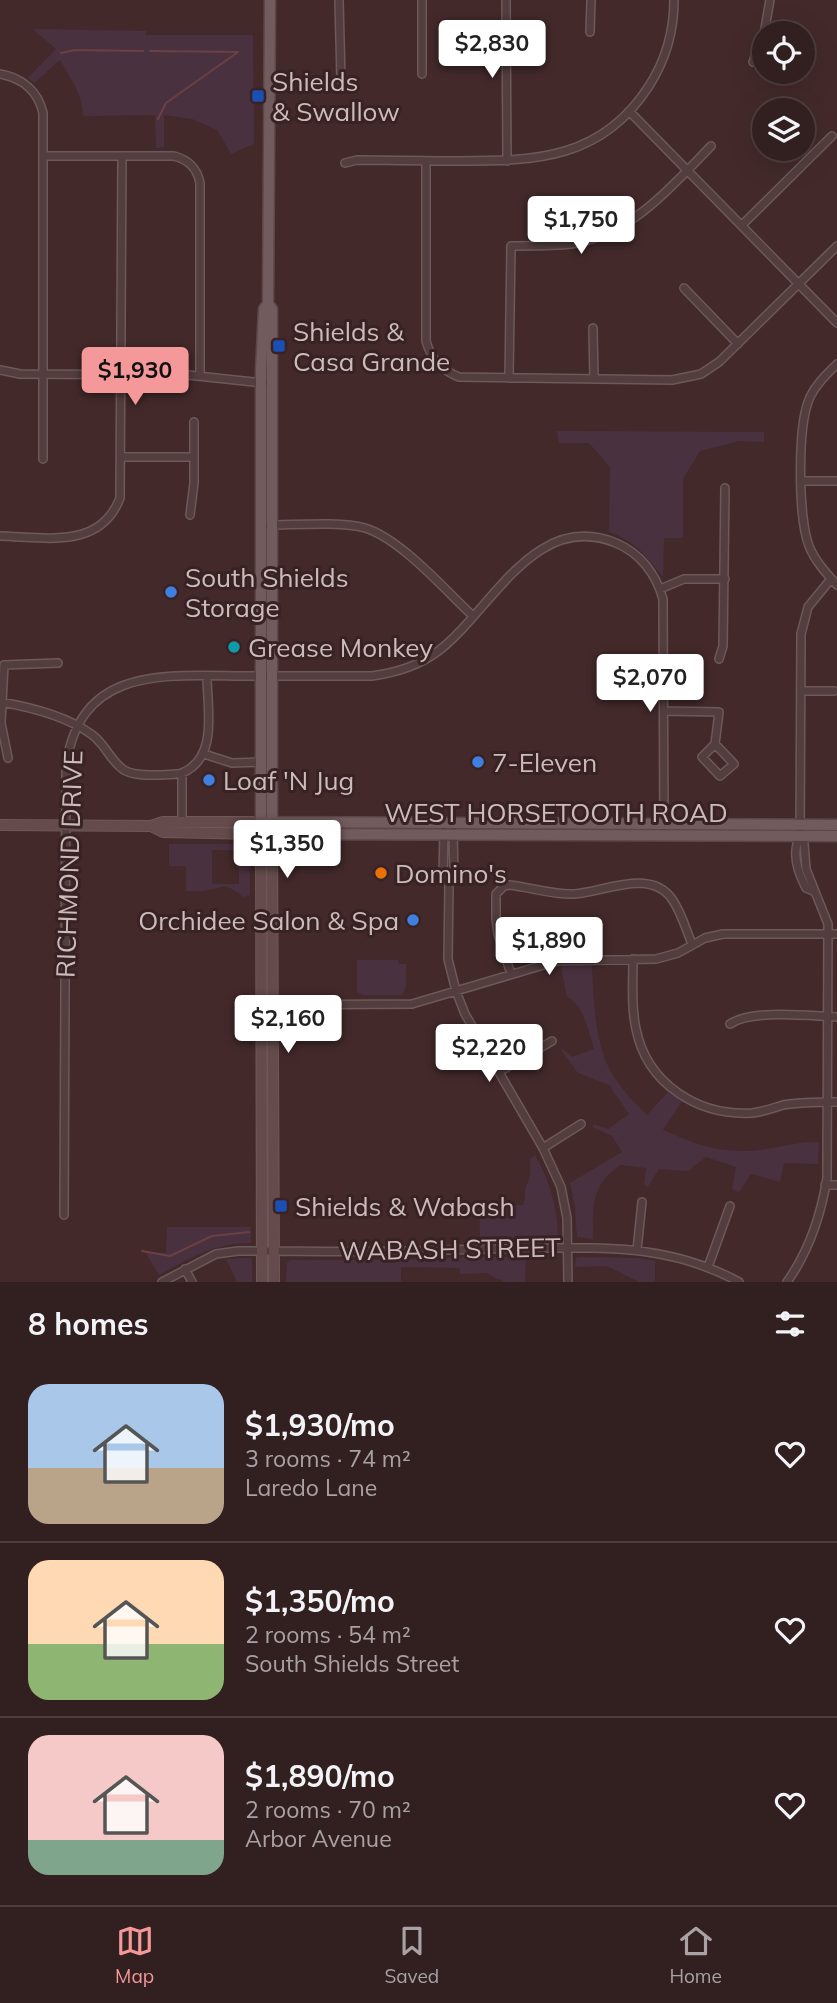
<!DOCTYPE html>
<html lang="en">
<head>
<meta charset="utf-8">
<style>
  body { margin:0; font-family:Mulish,sans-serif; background:#3d2c2d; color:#f1f3f6; height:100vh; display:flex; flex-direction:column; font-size:26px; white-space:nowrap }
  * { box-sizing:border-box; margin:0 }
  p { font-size:23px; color:#a8a2a5 }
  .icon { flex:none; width:38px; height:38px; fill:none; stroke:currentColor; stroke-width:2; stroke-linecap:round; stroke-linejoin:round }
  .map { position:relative; height:1282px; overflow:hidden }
  .details { display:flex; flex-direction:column; background:#321f20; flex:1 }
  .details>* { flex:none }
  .controls { position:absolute; left:752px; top:21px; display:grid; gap:14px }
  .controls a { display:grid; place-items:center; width:63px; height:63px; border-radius:50%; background:#321f20; box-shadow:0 7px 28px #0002,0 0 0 2px #4d3d3e; font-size:35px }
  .price { position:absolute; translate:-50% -60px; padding:0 16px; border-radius:7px; background:#fff; color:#222; font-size:23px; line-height:46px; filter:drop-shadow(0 2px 4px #0008) }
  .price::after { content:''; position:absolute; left:50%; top:42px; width:21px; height:16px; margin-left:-10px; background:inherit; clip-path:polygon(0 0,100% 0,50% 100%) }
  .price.current { background:#f49899; color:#111 }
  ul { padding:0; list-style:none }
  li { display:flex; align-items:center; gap:21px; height:175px; padding:0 28px }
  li+li { border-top:2px solid #4d3d3e }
  li span { display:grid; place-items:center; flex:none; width:196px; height:140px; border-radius:21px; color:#555 }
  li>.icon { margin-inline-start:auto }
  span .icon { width:84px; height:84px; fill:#fffc; stroke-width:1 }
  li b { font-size:30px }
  h2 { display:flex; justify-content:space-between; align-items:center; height:84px; padding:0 28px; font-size:30px }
  .dock { display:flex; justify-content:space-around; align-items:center; height:98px; border-top:2px solid #4d3d3e; background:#321f20; font-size:19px; color:#a8a2a5 }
  .dock a { display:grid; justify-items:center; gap:4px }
  .dock .current { color:#f49899 }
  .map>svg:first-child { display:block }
</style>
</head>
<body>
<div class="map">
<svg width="837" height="1282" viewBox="0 0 837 1282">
  <rect width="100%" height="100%" fill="#43292a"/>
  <!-- green -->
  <path fill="#4a3140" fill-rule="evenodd" d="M 33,29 L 146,31 L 146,35 L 253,35 L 254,144 L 231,154 L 217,130 L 192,119 L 164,115 L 164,147 L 156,148 L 155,115 L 83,116 C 83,95 70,77 60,60 L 34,83 L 28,78 L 56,49 Z
    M 557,431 L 764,432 L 764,442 L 739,441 L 700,451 L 683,479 L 683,538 L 664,538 L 663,577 C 645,557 638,542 609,532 L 610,467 L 589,443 L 559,443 Z
    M 169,844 L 249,844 L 250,895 L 243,897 C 223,881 225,888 204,891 C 199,892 192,891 186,891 L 186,866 L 169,866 ZM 212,850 L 239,850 L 239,884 L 212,884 Z
    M 357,960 L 398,960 L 399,964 L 406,964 L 406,987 L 402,995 L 363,995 L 357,992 Z
    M 575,965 L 592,965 C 593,995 595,1042 609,1068 C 618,1086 633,1101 647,1115 L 668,1092 L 682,1101 L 663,1130 C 690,1142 713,1151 742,1151 C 768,1152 793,1141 819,1142 L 818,1164 L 784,1163 L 780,1182 L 751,1174 L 739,1192 L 732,1189 L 736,1167 L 706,1157 L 688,1171 L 659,1169 L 648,1187 L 644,1185 L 646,1168 L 620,1165 C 590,1187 593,1205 593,1239 L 577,1237 L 575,1208 L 570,1183 L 622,1152 L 612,1136 L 593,1127 L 593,1124 L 608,1129 L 629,1114 L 609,1085 L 578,1073 L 561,1050 L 562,1048 L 572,1057 L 594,1049 C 589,1032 583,1004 567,997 L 561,967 Z
    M 535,1155 C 550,1181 557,1206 558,1236 L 480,1239 L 479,1204 L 523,1205 C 526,1199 524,1193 526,1187 C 531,1174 531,1174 530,1159 Z
    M 167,1227 L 251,1227 L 251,1243 C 211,1244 193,1257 159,1275 L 145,1252 L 166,1253 Z
    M 465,1257 L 526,1257 L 525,1282 L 503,1282 L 502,1280 L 497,1279 L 487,1273 L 460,1274 L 460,1268 L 401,1267 L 401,1282 L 286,1282 L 287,1263 L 290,1260 L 404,1260 Z
    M 579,1257 L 638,1258 L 655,1261 L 655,1282 L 639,1282 L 607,1266 L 575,1267 L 576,1258 Z
    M 250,1258 L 252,1259 L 252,1282 L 237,1282 L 226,1259 Z"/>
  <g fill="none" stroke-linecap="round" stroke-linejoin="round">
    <!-- stream -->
    <path stroke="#6b4042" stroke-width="2" d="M 150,51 L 238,52 L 166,103 L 158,119
      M 61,53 L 75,50 L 143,51
      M 142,1251 L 170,1256 L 212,1236 L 249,1232"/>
    <!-- street casing -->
    <g stroke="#6d5959" stroke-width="10">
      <path id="street" d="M 339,0 L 341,80
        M 506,0 L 507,161
        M 590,32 L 591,0
        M 753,62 L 764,34 L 770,0
        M 0,74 C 22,78 38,91 43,113 L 43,459
        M 422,74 L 422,0
        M 629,111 L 837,323
        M 44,156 L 174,156 C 189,160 197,168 200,183 L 200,376
        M 426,161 L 426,341 C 431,359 441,370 459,377 L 672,380 L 701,374 L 719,362 L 837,246
        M 345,163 L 357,160 C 391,160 425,161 459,161 C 537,161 602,159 649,86 C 665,61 674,31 674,0
        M 742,225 L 832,136
        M 684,288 L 738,344
        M 593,328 L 594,378
        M 837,364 C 827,374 816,384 810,397 C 797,425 798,517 809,546 C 815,561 826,573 837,585
        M 0,370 L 20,374 L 188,375 L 264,383
        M 509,378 L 511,246 C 532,245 555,247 576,243 C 634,232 672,186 711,146
        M 122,457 L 194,457
        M 802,481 L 837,481
        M 190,515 L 194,483 L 194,422
        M 268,525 C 295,525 340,521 365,528 C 401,539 445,590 473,616
        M 0,536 C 45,537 100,550 120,498 L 122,156
        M 660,589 L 684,579 L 725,579
        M 719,659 L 723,646 L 725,488
        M 801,691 L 834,691
        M 0,702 C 30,707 66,716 91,734 C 105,743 110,761 124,770 C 134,776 150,775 161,775 C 168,774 176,775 182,773 C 219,758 207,707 207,676
        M 664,711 L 719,712 L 715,744 L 702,757 L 720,776 L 734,764 L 715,744
        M 204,754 L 232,763 L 261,762
        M 8,758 L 1,723 L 4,665 L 58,663
        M 182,773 L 182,822
        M 444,831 L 443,876 L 449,883
        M 453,831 L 454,873 L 449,883 L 448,959 L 456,991 L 465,1014 L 543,1148 L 561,1187 L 567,1218 L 568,1282
        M 813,891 L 806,888 C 798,873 791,853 800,836 L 801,634 L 808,607 L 831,579
        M 633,959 C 633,982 631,1007 636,1029 C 647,1084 698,1116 752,1113 C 763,1112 773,1108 783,1105 C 800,1102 820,1102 837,1102
        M 511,974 L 498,934 L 496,918 L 496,894 L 504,886 L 509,885 C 530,887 552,895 574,894 C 604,892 650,868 672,899 C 681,912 686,929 692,944
        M 261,1005 L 412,1004 L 557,961 L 656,959 L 678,953 L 705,938 L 723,934 L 837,934
        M 730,1024 C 753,1009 809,1016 837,1017
        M 499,1072 L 552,1041
        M 543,1148 L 581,1124
        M 825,1185 L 837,1185
        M 64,1215 L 66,767 C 79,666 164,675 242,676 C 285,676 328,676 372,676 C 394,673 418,666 437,652 C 491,612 534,509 616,543 C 640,553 656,574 663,599 L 664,827
        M 637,1250 L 642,1202
        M 708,1267 L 730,1206
        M 185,1269 L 192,1282
        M 162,1282 L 216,1254 L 238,1251 C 295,1251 352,1252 409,1251 C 455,1250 501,1248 548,1248 C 617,1247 677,1248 739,1282
        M 787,1282 C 809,1251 821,1215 827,1178 L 828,924 L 806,869 L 804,843 L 800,836"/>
    </g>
    <!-- secondary casing -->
    <g stroke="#6d5959" stroke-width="12">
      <path id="secondary" d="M 0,825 L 151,826 L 163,822 L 261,822
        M 151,826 L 163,832 L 261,834 L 262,1282
        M 272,834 L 274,1282"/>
    </g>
    <!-- primary casing -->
    <g stroke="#5c4748" stroke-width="13">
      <path id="primary" d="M 270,0 L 268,304 L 264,309 L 261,370 L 261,834 L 837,836
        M 268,304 L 272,309 L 272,828
        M 261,822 L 837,825"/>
    </g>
    <!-- street -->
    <use href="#street" stroke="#533d3e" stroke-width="7"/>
    <!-- secondary -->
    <use href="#secondary" stroke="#654b4b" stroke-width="10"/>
    <!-- primary -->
    <use href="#primary" stroke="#725b5d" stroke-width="10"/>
  </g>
  <!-- markers -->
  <g fill="#1a4fb4" stroke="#382223" stroke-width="2.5">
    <rect x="251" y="89" width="14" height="14" rx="3.5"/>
    <rect x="272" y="339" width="14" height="14" rx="3.5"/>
    <rect x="274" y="1199" width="14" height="14" rx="3.5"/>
  </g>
  <g fill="#3f7fe0" stroke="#382223" stroke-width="2.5">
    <circle cx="171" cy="592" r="7"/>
    <circle cx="478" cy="762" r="7"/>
    <circle cx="209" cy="780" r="7"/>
    <circle cx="413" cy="920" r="7"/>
  </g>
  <circle fill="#0f9aa8" stroke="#382223" stroke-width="2.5" cx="234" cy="647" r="7"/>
  <circle fill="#e8710a" stroke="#382223" stroke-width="2.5" cx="381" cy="873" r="7"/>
  <g text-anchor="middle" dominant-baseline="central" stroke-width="6" stroke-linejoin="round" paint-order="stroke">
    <!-- poi labels -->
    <g font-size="26" fill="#cbb" stroke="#382223" text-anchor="start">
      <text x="272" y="81">Shields<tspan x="272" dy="30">&amp; Swallow</tspan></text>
      <text x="293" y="331">Shields &amp;<tspan x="293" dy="30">Casa Grande</tspan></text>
      <text x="185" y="577">South Shields<tspan x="185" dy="30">Storage</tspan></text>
      <text x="248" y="647">Grease Monkey</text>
      <text x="492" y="762">7-Eleven</text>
      <text x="223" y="780">Loaf 'N Jug</text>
      <text x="395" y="873">Domino's</text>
      <text x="399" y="920" text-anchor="end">Orchidee Salon &amp; Spa</text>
      <text x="295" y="1206">Shields &amp; Wabash</text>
    </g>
    <!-- street labels -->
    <g font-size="26" fill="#cbb" stroke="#382223">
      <text x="556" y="812">WEST HORSETOOTH ROAD</text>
      <text transform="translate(69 864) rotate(-88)">RICHMOND DRIVE</text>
      <text transform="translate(450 1249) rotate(-1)">WABASH STREET</text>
    </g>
  </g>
</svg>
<div class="controls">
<a><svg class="icon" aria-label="locate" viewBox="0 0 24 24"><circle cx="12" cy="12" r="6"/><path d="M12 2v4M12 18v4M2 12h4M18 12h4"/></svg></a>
<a><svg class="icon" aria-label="layers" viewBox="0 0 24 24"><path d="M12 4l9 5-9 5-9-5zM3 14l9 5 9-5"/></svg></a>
</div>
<b class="price" style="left:492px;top:80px">$2,830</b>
<b class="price" style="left:581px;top:256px">$1,750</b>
<b class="price current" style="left:135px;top:407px">$1,930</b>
<b class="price" style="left:650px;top:714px">$2,070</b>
<b class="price" style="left:287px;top:880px">$1,350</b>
<b class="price" style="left:549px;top:977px">$1,890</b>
<b class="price" style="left:288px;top:1055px">$2,160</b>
<b class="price" style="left:489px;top:1084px">$2,220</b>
</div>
<section class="details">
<h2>8 homes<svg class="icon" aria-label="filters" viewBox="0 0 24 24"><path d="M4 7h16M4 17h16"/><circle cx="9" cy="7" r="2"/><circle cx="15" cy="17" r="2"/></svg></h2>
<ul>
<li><span style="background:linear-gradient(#a9c7e8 60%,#b9a48a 0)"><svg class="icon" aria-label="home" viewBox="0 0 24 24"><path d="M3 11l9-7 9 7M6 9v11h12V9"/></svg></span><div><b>$1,930/mo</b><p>3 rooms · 74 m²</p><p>Laredo Lane</p></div><svg class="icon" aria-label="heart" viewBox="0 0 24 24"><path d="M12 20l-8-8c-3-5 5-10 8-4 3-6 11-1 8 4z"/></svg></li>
<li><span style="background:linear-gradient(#ffd9b3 60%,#8fb573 0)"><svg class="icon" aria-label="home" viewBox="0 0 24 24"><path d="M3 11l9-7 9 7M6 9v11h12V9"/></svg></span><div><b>$1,350/mo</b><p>2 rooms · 54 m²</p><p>South Shields Street</p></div><svg class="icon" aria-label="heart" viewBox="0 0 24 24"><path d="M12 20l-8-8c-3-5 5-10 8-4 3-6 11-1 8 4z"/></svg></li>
<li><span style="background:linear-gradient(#f6c9c9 75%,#7fa58c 0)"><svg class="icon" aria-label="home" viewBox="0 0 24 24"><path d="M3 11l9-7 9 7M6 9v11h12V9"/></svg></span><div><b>$1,890/mo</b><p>2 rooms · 70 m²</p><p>Arbor Avenue</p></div><svg class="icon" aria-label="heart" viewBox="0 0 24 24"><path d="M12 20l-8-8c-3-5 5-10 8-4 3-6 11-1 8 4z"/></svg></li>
</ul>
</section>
<nav class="dock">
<a class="current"><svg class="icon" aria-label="map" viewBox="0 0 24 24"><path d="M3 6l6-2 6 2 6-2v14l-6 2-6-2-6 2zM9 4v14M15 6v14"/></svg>Map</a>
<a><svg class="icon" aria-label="saved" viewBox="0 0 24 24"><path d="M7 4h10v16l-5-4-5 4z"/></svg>Saved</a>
<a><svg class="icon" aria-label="home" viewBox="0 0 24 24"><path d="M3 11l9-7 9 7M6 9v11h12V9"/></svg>Home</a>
</nav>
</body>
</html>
